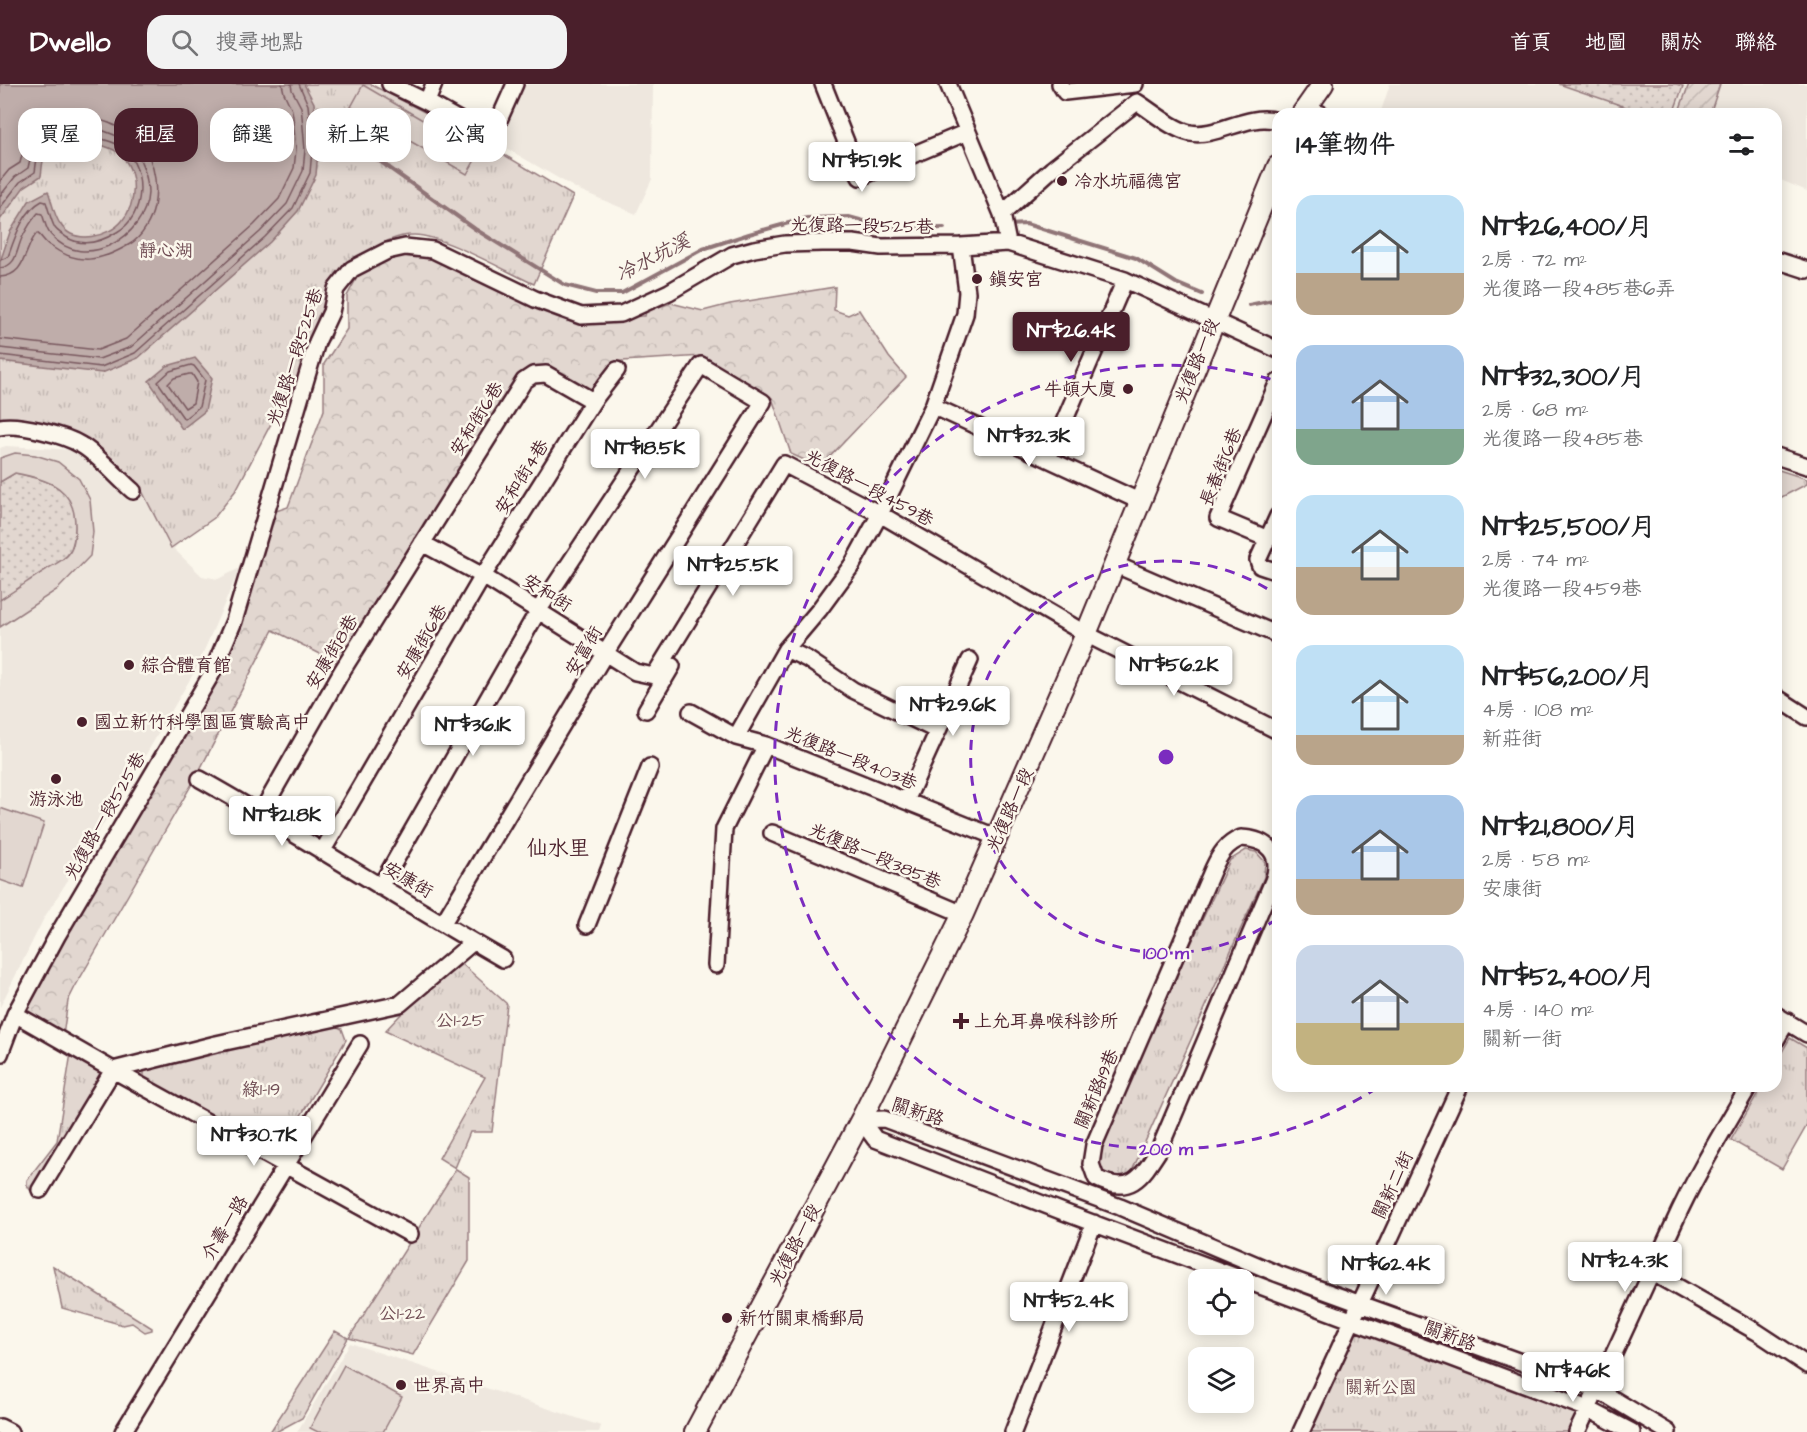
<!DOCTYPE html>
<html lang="zh-TW">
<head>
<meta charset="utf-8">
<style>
  body { margin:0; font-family:"Architects Daughter","LXGW WenKai TC",sans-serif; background:#f2f2f2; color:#202124; height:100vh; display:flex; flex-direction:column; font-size:22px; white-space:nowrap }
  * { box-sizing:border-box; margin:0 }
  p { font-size:20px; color:#757577 }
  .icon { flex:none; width:33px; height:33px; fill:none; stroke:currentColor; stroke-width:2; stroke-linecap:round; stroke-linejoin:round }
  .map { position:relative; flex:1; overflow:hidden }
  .sheet { position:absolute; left:1272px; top:24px; width:510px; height:984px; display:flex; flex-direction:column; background:#fff; border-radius:18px; box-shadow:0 3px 15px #0003 }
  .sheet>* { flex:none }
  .guide { position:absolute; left:18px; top:24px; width:570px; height:54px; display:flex; gap:12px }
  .fabs { position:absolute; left:1188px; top:1185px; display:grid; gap:12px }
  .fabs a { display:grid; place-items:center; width:66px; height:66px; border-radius:12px; background:#fff; box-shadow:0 3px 15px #0003; font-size:30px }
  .price { position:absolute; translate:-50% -51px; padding:0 14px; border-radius:6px; background:#fff; color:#222; font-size:20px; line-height:39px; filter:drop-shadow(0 2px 3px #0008) }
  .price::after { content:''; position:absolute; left:50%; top:36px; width:18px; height:14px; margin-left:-9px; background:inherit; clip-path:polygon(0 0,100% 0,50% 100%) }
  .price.on { background:#4a1f2b; color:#fff }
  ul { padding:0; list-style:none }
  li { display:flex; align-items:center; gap:18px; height:150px; padding:0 24px }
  li span { display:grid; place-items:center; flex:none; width:168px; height:120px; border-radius:18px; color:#555 }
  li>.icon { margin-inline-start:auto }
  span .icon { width:72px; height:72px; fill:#fffc; stroke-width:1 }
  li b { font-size:26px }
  h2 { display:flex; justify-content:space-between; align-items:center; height:72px; padding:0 24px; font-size:26px }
  .chip { padding:0 21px; border-radius:18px; background:#fff; box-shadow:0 3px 15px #0003; font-size:21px; line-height:54px }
  .chip.on { background:#4a1f2b; color:#fff }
  header { display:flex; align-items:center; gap:36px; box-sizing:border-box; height:84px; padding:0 30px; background:#4a1f2b; color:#fff }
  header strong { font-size:28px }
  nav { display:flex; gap:33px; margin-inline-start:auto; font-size:21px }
  .search { width:420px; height:54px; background:#f2f2f2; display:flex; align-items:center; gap:15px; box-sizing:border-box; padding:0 21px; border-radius:18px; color:#757577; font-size:22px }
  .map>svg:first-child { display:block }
</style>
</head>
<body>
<header>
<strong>Dwello</strong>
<div class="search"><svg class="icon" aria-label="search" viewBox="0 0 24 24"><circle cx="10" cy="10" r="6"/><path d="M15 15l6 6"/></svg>搜尋地點</div>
<nav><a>首頁</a><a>地圖</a><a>關於</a><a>聯絡</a></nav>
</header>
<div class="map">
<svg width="1807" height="1348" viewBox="0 0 1807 1348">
  <defs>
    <pattern id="grass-dots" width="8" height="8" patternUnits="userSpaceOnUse" patternTransform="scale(1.5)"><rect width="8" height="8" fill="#e2d7d0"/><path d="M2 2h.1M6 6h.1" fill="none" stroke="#c3b8b3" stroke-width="1.8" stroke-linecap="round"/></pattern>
    <pattern id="forest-crowns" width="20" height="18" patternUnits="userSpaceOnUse" patternTransform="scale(1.5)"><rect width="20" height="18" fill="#e2d7d0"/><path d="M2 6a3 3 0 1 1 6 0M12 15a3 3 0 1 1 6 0" fill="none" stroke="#c3b8b3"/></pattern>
    <pattern id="park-tufts" width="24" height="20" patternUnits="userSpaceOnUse" patternTransform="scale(1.5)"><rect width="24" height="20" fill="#e2d7d0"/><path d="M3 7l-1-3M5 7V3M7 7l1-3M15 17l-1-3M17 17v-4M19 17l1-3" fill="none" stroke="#c3b8b3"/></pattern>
    <pattern id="garden-furrows" width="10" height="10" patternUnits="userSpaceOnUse" patternTransform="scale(1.5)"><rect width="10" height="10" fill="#e2d7d0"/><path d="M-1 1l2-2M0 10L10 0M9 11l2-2" fill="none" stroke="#c3b8b3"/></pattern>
  </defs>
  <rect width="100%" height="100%" fill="#fbf7ec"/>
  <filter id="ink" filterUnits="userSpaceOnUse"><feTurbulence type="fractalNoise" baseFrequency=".0167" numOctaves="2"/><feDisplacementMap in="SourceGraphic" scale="12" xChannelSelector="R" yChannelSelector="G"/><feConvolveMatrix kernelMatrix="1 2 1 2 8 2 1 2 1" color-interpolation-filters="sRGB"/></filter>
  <g filter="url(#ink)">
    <!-- built -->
    <path fill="#eee7de" d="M 526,0 L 653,0 L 652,95 L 636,130 L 577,105 L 499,60 Z
      M 1390,0 L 1807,0 L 1807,107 L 1776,94 L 1776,30 L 1380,30 Z
      M 6,362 L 78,366 L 203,425 L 174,465 L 202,492 L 218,495 L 240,484 L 196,585 L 134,691 L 44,834 L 0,923 L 0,364 Z
      M 350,1259 L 601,1342 L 599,1348 L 297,1348 Z"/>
    <!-- grass -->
    <path fill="url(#grass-dots)" stroke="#967b7e" stroke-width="1.5" d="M 1559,0 L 1676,0 L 1683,2 L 1673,30 L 1646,30 Z
      M 15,389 C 51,397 79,404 75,448 C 74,456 72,468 65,473 C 46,490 21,502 0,516 L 0,398 Z"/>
    <!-- forest -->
    <path fill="url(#forest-crowns)" stroke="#967b7e" stroke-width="1.5" d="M 406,169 L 431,170 L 534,220 L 634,232 L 645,232 L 646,227 L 671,219 L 703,227 L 730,220 L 835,203 L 834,226 L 848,231 L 859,226 L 889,273 L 906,293 L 820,383 L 791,370 L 772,314 L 703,272 L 622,277 L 606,288 L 590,309 L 531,285 L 338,579 L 273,546 L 196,693 L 75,903 L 68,917 L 63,951 L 20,929 L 201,614 L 273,428 L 288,423 L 324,326 L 324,280 L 347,245 L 347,212 L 360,188 L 388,172 Z"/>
    <!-- park -->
    <path fill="url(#park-tufts)" stroke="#967b7e" stroke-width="1.5" d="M 0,0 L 370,0 L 481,57 L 573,112 L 534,200 C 505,187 443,151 414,151 C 377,151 346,187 326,214 L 331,253 L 292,300 L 236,406 L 214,434 L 171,464 L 139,401 L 75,348 L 0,340 Z
      M 1776,385 L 1807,395 L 1807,400 L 1776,416 Z
      M 1246,766 L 1256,768 L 1265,778 L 1264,793 L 1132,1087 L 1123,1096 L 1106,1098 L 1093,1071 L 1230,776 Z
      M 462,880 L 507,920 L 492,1048 L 470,1048 L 455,1084 L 439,1074 L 485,993 L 385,947 L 404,927 Z
      M 336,942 L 342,945 L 346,956 L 287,1055 C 281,1063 277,1065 267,1063 L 150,999 L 144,994 L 144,987 L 148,981 Z
      M 1790,954 L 1807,964 L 1807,1041 L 1782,1085 L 1731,1056 L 1762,1002 L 1776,1002 L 1776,978 Z
      M 71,969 L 100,987 L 102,995 L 34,1105 L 30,1106 L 27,1101 L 27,1096 L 57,1057 Z
      M 456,1085 L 469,1093 L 469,1177 L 413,1271 L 349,1254 Z
      M 53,1182 L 152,1244 L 152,1246 L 145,1248 L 132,1239 L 123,1241 L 62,1224 Z
      M 1356,1245 L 1582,1327 L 1574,1348 L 1311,1348 Z
      M 335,1247 L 348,1254 L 302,1334 L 276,1348 L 270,1348 Z"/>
    <!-- garden -->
    <path fill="url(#garden-furrows)" stroke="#967b7e" stroke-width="1.5" d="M 1689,0 L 1720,0 L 1710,30 L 1678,30 Z"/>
    <!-- pitch -->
    <path fill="#e2d7d0" stroke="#967b7e" stroke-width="1.5" d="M 363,1 L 479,69 L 467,90 L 351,23 Z
      M 15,369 L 35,371 L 58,378 L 79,395 L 90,416 L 93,448 L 90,472 L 58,505 L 0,543 L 0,516 C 16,506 31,495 47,485 C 53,481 62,477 67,472 C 73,466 75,454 75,446 C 77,404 50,396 15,389 L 0,398 L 0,374 Z
      M 0,724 L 44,739 L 23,804 L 0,796 Z
      M 344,1281 L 402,1313 L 383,1348 L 318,1348 L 310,1344 Z"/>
    <!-- water -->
    <path fill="#bfadaa" stroke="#907477" stroke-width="1.5" d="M 0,0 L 304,0 L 314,19 L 315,31 L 318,66 L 316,91 L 298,127 L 270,158 L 138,274 L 102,289 L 0,277 L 0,178 L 10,148 L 29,117 L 48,107 C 52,117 54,133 61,141 C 74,161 109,153 122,137 C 137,119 138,88 120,70 C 116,66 110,64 104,62 C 83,53 55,48 44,73 C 42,79 42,86 41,92 L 24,103 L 0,136 Z
      M 195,274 L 212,294 L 205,327 L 182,345 L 149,297 L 167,282 Z"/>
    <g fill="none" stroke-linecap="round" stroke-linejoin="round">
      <!-- shore -->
      <path stroke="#79585e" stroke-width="1.5" d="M 0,97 L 9,86 L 20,79 C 29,33 70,24 109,39 C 117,43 127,45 134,51 C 153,69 159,98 154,123 C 151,137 142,153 130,160 C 100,178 78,182 49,161 C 44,158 42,152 37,149 C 23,165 27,191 0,193
        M 0,112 L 15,93 L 28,84 C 36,42 66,32 104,47 C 112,50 122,53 128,59 C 141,71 148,92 148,109 C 146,153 84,189 51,151 C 46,146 45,137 42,130 L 38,129 C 32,136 26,146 22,154 C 16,167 17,182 0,184
        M 0,124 L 20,98 L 35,88 C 36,82 36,75 39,70 C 52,45 79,45 102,55 C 109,57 118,59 123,64 C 147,85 146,132 117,148 C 101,158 83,164 66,153 C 62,150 58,148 55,144 C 51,137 49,127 46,118 L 42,117 C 23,127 15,153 8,173 L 0,176
        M 0,255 L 98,266 L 126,255 L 254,141 L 279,115 L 294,84 L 296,66 L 293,33 L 292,26 L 284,9 L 282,0
        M 0,264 L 99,275 L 131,263 L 260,148 L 287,120 L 303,87 L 305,66 L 302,32 L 301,23 L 292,6 L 291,0
        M 0,271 L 101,283 L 135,269 L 265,153 L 293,124 L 310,89 L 312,66 L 309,31 L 308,21 L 299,0
        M 191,281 L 194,282 L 205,296 L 199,323 L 184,335 L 158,298 L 170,287 Z
        M 189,290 L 192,290 L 197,298 L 193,319 L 185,324 L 168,300 L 174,294 Z"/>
      <!-- stream -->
      <path stroke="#907477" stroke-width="4" d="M 315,31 L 475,145 L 565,201 L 596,209 L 622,209 L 703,165 L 749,150 L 807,134 L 849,133 L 882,142 L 903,145 L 944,144
        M 1008,141 L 1026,140 L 1136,174 L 1176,199 L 1202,210
        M 1249,221 L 1278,215"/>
      <!-- minor casing -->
      <g stroke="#4a1f2b" stroke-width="20">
        <path id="minor" d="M 390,0 L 427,18 L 491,54 L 515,0
          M 823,0 L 860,93 L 967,48
          M 948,0 L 1002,130 L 1008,159
          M 1060,0 L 1065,8 L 1135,0
          M 427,18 L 434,0
          M 1137,18 C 1153,28 1172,45 1190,49 C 1218,54 1247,28 1278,37
          M 1306,25 L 1321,30
          M 1002,130 L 1052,85 L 1137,18
          M 1776,176 L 1807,186
          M 933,322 L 1139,417
          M 0,343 C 18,339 65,351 81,361 C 96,369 119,395 133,407
          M 1776,372 L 1807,382
          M 1048,375 L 1125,196
          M 784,380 L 880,430 L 1086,550 L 1278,647
          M 1278,432 L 1258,476 L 1260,482 L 1278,488
          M 1268,455 L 1218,434 L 1278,298
          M 422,459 L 483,492 L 635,588 L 654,592 L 784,380
          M 1114,480 L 1278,551
          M 786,565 L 807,575 L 853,606 L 938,647
          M 1776,613 L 1807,633
          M 646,626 L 672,582
          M 691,628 L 736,653 L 766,661 L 998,754
          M 736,653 L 786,565 L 819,526 L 852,481 L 880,430 L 933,322 L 965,230 L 967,208 L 961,162
          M 200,695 C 303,753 401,817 503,875
          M 906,717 L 970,576
          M 261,729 L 342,587 L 524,297 L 533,291 L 546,290 L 593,317
          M 772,749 L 963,830
          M 1241,754 C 1267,755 1283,770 1273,797 L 1159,1066 C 1141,1094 1130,1112 1096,1094 L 1091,1080 L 1094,1061 L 1213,785 C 1220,770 1226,760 1241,754 Z
          M 322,768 L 483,492 L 593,317 L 617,286
          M 380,803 L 538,527 L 701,281 L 763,318 L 606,568 L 443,839
          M 587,841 L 650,683
          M 716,881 L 724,745 L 766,661
          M 15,930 L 113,986 L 216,960 L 400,920 L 473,858
          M 1776,931 L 1807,950
          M 1776,956 L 1787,937
          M 0,970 L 15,930 L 57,852 L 211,591 L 234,537 L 317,258 L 331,228 L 336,205 L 352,185 L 387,167 L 405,163 L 433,166 L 535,215 L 581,232 L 621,230 L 669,208 L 732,171 L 754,165 L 785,160 L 822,159 L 853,159 L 881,163 L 961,162 L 1008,159 L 1125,196 L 1278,266
          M 861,1036 L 884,1035 L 1120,1123 L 1278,1190 L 1598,1306 L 1668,1348
          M 861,1036 L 875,1055 L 1066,1129 L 1588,1325 L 1632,1348
          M 40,1106 L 113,986 L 410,1150
          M 1653,1189 L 1757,1248 L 1807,1281
          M 0,1343 L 10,1348
          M 123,1348 L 360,960
          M 1013,1348 L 1094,1139
          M 1301,1348 L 1460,1002
          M 1577,1348 C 1610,1279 1642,1209 1674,1139 C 1695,1092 1723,1047 1749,1002"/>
      </g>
      <!-- major casing -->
      <g stroke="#4a1f2b" stroke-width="24">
        <path id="major" d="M 1302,30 L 1323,0
          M 695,1348 L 861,1036 L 963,830 L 1086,550 L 1278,82"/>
      </g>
      <!-- minor -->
      <use href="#minor" stroke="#fbf7ec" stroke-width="15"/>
      <!-- major -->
      <use href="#major" stroke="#fbf7ec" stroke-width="20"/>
    </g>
  </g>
  <!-- distance rings -->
  <g fill="none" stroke="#7b2cbf" stroke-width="3" stroke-dasharray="10 8">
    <path d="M1277 835A196 196 0 1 1 1277 511"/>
    <path d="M1377 1004A392 392 0 1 1 1277 297"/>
  </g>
  <!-- markers -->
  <g fill="#4a1f2b" stroke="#fbf7ec" stroke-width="2">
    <circle cx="1062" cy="97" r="6"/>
    <circle cx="977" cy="195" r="6"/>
    <circle cx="1128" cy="305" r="6"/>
    <circle cx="129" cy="581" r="6"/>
    <circle cx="82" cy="638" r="6"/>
    <circle cx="56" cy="695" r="6"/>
    <path d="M958 928h6v6h6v6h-6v6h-6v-6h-6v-6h6z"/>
    <circle cx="727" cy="1234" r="6"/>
    <circle cx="401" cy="1301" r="6"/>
  </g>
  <g text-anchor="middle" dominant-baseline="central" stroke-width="5" stroke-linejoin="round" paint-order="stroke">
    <!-- poi labels -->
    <g font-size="18" fill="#4a1f2b" stroke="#fbf7ec" text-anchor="start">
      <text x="1074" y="97">冷水坑福德宮</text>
      <text x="989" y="195">鎮安宮</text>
      <text x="1116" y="305" text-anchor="end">牛頓大廈</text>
      <text x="141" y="581">綜合體育館</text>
      <text x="94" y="638">國立新竹科學園區實驗高中</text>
      <text x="56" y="715" text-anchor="middle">游泳池</text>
      <text x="974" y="937">上允耳鼻喉科診所</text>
      <text x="739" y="1234">新竹關東橋郵局</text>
      <text x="413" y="1301">世界高中</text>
    </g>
    <!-- street labels -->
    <g font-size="18" fill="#4a1f2b" stroke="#fbf7ec">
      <text transform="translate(862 142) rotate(1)">光復路一段525巷</text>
      <text transform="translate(295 273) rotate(-72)">光復路一段525巷</text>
      <text transform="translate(1197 277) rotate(-68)">光復路一段</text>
      <text transform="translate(477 335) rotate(-58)">安和街6巷</text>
      <text transform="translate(1221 383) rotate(-68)">長春街6巷</text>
      <text transform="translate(522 393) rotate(-58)">安和街4巷</text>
      <text transform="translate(869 404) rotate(28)">光復路一段459巷</text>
      <text transform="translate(547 509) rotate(32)">安和街</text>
      <text transform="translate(422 558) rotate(-60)">安康街6巷</text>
      <text transform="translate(584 567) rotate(-59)">安富街</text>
      <text transform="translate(332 568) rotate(-59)">安康街8巷</text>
      <text transform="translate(851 674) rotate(22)">光復路一段403巷</text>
      <text transform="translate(1010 726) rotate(-66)">光復路一段</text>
      <text transform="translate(105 732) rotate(-60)">光復路一段525巷</text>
      <text transform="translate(875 772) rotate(23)">光復路一段385巷</text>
      <text transform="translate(408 796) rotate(30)">安康街</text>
      <text transform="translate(1097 1005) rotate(-67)">關新路19巷</text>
      <text transform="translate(918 1028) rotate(18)">關新路</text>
      <text transform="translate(1393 1101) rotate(-65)">關新二街</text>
      <text transform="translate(225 1144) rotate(-59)">介壽一路</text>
      <text transform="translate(795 1161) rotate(-62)">光復路一段</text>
      <text transform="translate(1450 1252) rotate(20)">關新路</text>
    </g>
    <!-- park labels -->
    <g font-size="18" fill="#704d54" stroke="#fbf7ec">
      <text x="166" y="166">靜心湖</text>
      <text x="460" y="936">公1-25</text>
      <text x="261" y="1005">綠1-19</text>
      <text x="402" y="1229">公1-22</text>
      <text x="1381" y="1303">關新公園</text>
    </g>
    <!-- water labels -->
    <g font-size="20" font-style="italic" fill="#6d4a51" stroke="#fbf7ec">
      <text transform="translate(653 174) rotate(-27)">冷水坑溪</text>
    </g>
    <!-- quarter labels -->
    <g font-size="21" fill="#4a1f2b" stroke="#fbf7ec">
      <text x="558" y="764">仙水里</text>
    </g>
  </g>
  <circle cx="1166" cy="673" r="9" fill="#7b2cbf" stroke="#fbf7ec" stroke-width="3"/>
  <g font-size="18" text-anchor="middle" font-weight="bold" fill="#7b2cbf" stroke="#fbf7ec" stroke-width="5" stroke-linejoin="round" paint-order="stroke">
    <text x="1166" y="875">100 m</text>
    <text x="1166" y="1071">200 m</text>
  </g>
</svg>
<div class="fabs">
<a><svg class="icon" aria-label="locate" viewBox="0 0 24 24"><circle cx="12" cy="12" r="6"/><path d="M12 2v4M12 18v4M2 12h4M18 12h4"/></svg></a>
<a><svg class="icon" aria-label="layers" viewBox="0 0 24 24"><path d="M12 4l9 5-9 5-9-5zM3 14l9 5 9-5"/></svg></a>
</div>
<b class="price" style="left:862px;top:109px">NT$51.9K</b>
<b class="price on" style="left:1071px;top:279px">NT$26.4K</b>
<b class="price" style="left:1029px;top:384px">NT$32.3K</b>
<b class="price" style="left:645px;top:396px">NT$18.5K</b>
<b class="price" style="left:733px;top:513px">NT$25.5K</b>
<b class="price" style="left:1174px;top:613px">NT$56.2K</b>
<b class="price" style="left:953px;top:653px">NT$29.6K</b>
<b class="price" style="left:473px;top:673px">NT$36.1K</b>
<b class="price" style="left:282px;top:763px">NT$21.8K</b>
<b class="price" style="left:254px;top:1083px">NT$30.7K</b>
<b class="price" style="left:1625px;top:1209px">NT$24.3K</b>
<b class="price" style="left:1386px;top:1212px">NT$62.4K</b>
<b class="price" style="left:1069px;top:1249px">NT$52.4K</b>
<b class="price" style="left:1573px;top:1319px">NT$46K</b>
<div class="guide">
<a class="chip">買屋</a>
<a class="chip on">租屋</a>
<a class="chip">篩選</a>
<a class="chip">新上架</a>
<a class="chip">公寓</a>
</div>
<section class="sheet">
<h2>14筆物件<svg class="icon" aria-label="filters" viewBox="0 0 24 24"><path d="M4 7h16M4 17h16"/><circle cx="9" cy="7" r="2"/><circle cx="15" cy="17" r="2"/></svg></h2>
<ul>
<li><span style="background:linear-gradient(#bfe0f5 65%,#b9a48a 0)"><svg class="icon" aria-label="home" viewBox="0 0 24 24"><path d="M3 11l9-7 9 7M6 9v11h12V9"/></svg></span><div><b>NT$26,400/月</b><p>2房 · 72 m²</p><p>光復路一段485巷6弄</p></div></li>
<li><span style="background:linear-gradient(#a9c7e8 70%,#7fa58c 0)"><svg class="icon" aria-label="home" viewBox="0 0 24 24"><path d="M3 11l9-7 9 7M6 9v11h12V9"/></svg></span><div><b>NT$32,300/月</b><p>2房 · 68 m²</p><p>光復路一段485巷</p></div></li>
<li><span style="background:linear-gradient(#bfe0f5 60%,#b9a48a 0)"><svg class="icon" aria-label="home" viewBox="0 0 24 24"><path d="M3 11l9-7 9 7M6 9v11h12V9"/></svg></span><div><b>NT$25,500/月</b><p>2房 · 74 m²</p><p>光復路一段459巷</p></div></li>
<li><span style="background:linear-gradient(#bfe0f5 75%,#b9a48a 0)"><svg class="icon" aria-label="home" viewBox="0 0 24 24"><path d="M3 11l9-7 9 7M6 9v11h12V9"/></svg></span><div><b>NT$56,200/月</b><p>4房 · 108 m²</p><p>新莊街</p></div></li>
<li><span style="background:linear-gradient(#a9c7e8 70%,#b9a48a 0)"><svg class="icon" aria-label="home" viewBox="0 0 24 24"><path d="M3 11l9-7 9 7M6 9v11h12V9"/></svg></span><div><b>NT$21,800/月</b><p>2房 · 58 m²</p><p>安康街</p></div></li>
<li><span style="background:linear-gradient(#c9d6e8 65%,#c2b280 0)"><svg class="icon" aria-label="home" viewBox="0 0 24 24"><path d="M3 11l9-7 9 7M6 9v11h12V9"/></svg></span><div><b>NT$52,400/月</b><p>4房 · 140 m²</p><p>關新一街</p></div></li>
</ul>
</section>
</div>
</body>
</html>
